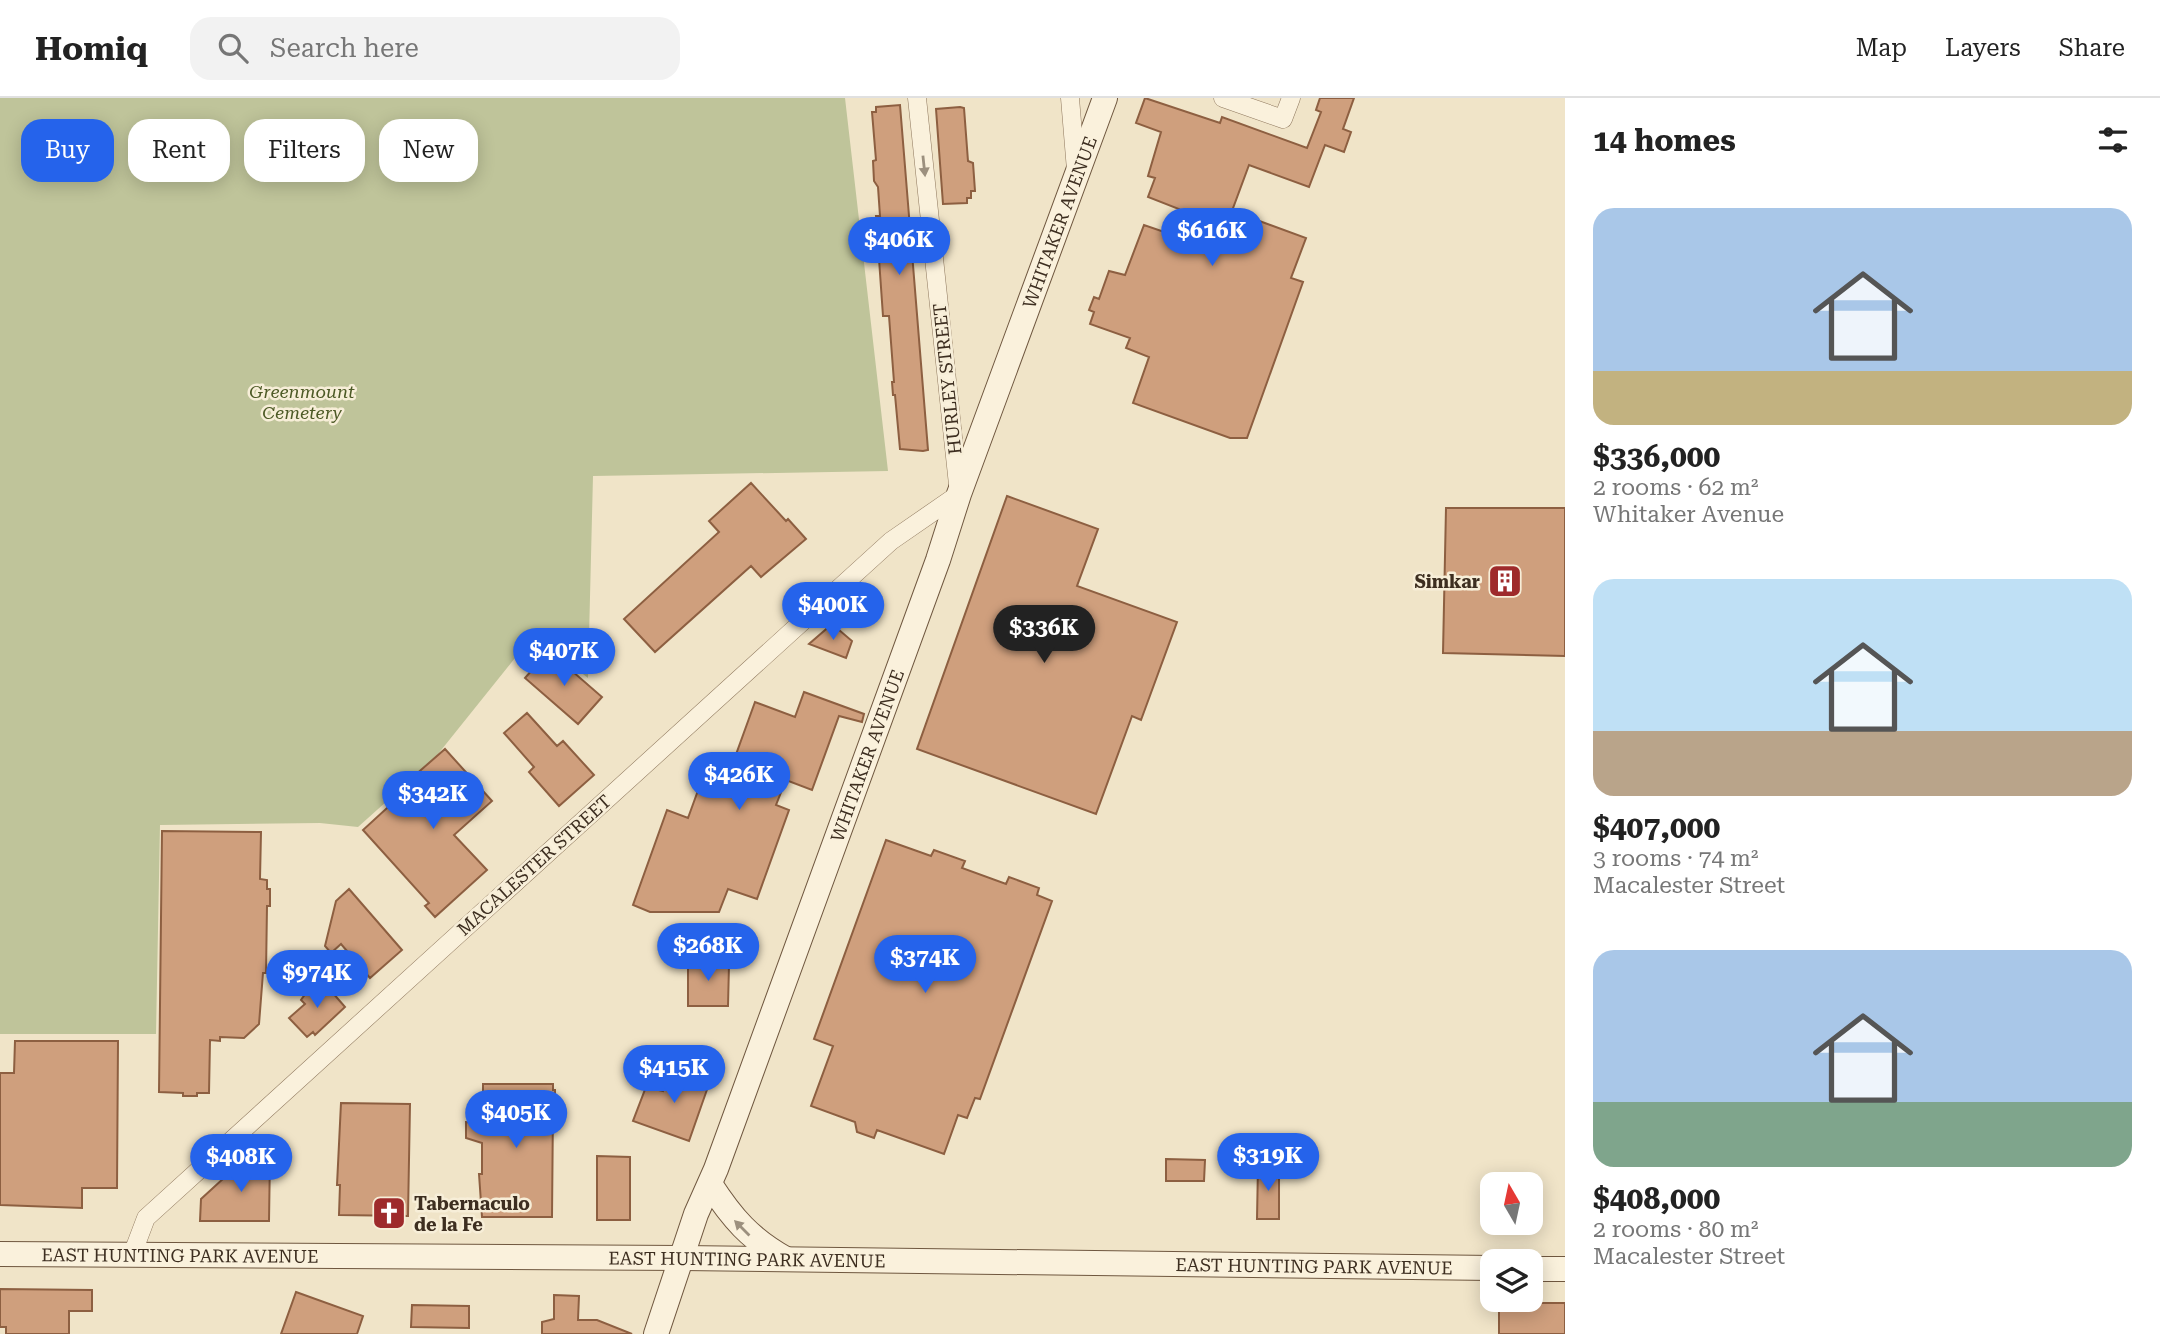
<!DOCTYPE html>
<html lang="en">
<head>
<meta charset="utf-8">
<style>
  body { margin:0; font-family:"Roboto Serif",serif; background:#f2f2f2; color:#222; height:100vh; display:flex; flex-direction:column; font-size:26px; white-space:nowrap }
  * { box-sizing:border-box; margin:0 }
  p { font-size:23px; color:#767676 }
  .icon { flex:none; width:38px; height:38px; fill:none; stroke:currentColor; stroke-width:2; stroke-linecap:round; stroke-linejoin:round }
  .map { position:relative; flex:1; overflow:hidden }
  .panel { display:flex; flex-direction:column; background:#fff; width:595px }
  .panel>* { flex:none }
  .top-card { position:absolute; left:21px; top:21px; width:665px; height:63px; display:flex; gap:14px }
  .needle { width:46px; rotate:351deg }
  .fabs { position:absolute; left:1480px; top:1074px; display:grid; gap:14px }
  .fabs a { display:grid; place-items:center; width:63px; height:63px; border-radius:14px; background:#fff; box-shadow:0 4px 18px #0003; font-size:35px }
  .price { position:absolute; translate:-50% -60px; padding:0 16px; border-radius:24px; background:#2563eb; color:#fff; font-size:23px; line-height:46px; filter:drop-shadow(0 2px 4px #0008) }
  .price::after { content:''; position:absolute; left:50%; top:42px; width:21px; height:16px; margin-left:-10px; background:inherit; clip-path:polygon(0 0,100% 0,50% 100%) }
  .price.on { background:#222; color:#fff }
  ul { padding:0; list-style:none }
  li { display:grid; align-content:center; gap:14px; height:371px; padding:0 28px }
  li span { display:grid; place-items:center; height:217px; border-radius:21px; color:#555 }
  li>.icon { margin-inline-start:auto }
  span .icon { width:126px; height:126px; fill:#fffc; stroke-width:1 }
  li b { font-size:30px }
  h2 { display:flex; justify-content:space-between; align-items:center; height:84px; padding:0 28px; font-size:30px }
  .tag { padding:0 24px; border-radius:21px; background:#fff; box-shadow:0 4px 18px #0003; font-size:24px; line-height:63px }
  .tag.on { background:#2563eb; color:#fff }
  header { display:flex; align-items:center; gap:42px; box-sizing:border-box; height:98px; padding:0 35px; background:#fff; border-bottom:2px solid #e0e0e0 }
  header strong { font-size:33px }
  nav { display:flex; gap:38px; margin-inline-start:auto; font-size:24px }
  .search { width:490px; height:63px; background:#f2f2f2; display:flex; align-items:center; gap:18px; box-sizing:border-box; padding:0 24px; border-radius:21px; color:#767676; font-size:26px }
  main { display:flex; flex:1; min-height:0 }
  .map>svg:first-child { display:block }
</style>
</head>
<body>
<header>
<strong>Homiq</strong>
<div class="search"><svg class="icon" aria-label="search" viewBox="0 0 24 24"><circle cx="10" cy="10" r="6"/><path d="M15 15l6 6"/></svg>Search here</div>
<nav><a>Map</a><a>Layers</a><a>Share</a></nav>
</header>
<main>
<div class="map">
<svg width="1565" height="1236" viewBox="0 0 1565 1236">
  <rect width="100%" height="100%" fill="#f0e4c8"/>
  <!-- cemetery -->
  <path fill="#bfc49a" d="M 0,0 L 845,0 L 888,373 L 593,378 L 588,580 L 551,551 L 523,550 L 434,661 L 358,729 L 320,725 L 160,727 L 156,936 L 0,936 Z"/>
  <!-- building -->
  <path fill="#cf9f7d" stroke="#8d5f41" stroke-width="2" d="M 1145,0 L 1220,25 L 1222,19 L 1307,50 L 1321,14 L 1316,12 L 1320,0 L 1354,0 L 1343,31 L 1351,34 L 1344,54 L 1325,47 L 1309,89 L 1249,67 L 1232,113 L 1306,140 L 1291,180 L 1303,184 L 1247,340 L 1230,340 L 1133,305 L 1149,259 L 1126,250 L 1130,240 L 1090,226 L 1094,214 L 1089,212 L 1094,199 L 1099,201 L 1109,173 L 1125,177 L 1144,127 L 1170,136 L 1179,111 L 1148,99 L 1155,80 L 1148,78 L 1161,34 L 1136,25 Z
    M 900,7 L 928,352 L 923,353 L 900,351 L 895,297 L 893,297 L 892,284 L 894,284 L 889,218 L 883,218 L 876,118 L 880,118 L 878,89 L 874,83 L 873,63 L 876,62 L 872,14 L 876,14 L 876,9 Z
    M 960,9 L 964,10 L 968,63 L 973,65 L 975,93 L 971,93 L 971,100 L 967,100 L 967,105 L 943,106 L 936,11 Z
    M 751,385 L 786,423 L 788,421 L 806,441 L 761,479 L 751,468 L 655,554 L 624,521 L 719,434 L 709,423 Z
    M 1007,398 L 1098,431 L 1077,488 L 1177,524 L 1141,622 L 1132,618 L 1096,716 L 917,651 Z
    M 1446,410 L 1565,410 L 1565,558 L 1443,555 Z
    M 832,526 L 852,543 L 846,560 L 809,546 Z
    M 549,553 L 602,599 L 578,626 L 525,580 Z
    M 804,594 L 864,616 L 862,624 L 839,618 L 812,692 L 786,682 L 776,707 L 789,712 L 757,801 L 728,791 L 719,814 L 650,814 L 633,807 L 667,712 L 688,720 L 708,665 L 730,673 L 755,604 L 795,619 Z
    M 527,615 L 557,648 L 563,643 L 594,677 L 559,708 L 529,674 L 534,669 L 504,635 Z
    M 445,651 L 492,703 L 454,737 L 487,772 L 435,819 L 425,808 L 429,805 L 363,732 L 410,689 L 406,685 Z
    M 162,733 L 261,734 L 260,781 L 267,782 L 267,791 L 270,791 L 270,808 L 267,808 L 266,875 L 263,875 L 259,926 L 244,940 L 220,939 L 220,943 L 210,942 L 209,995 L 197,995 L 197,998 L 183,998 L 183,995 L 159,994 Z
    M 886,742 L 931,758 L 934,752 L 965,763 L 962,770 L 1006,786 L 1009,779 L 1039,790 L 1037,797 L 1052,803 L 980,1001 L 975,1000 L 967,1020 L 958,1017 L 944,1056 L 877,1032 L 874,1040 L 857,1034 L 855,1024 L 811,1008 L 833,948 L 814,941 Z
    M 349,791 L 402,852 L 370,880 L 341,846 L 331,855 L 325,848 L 336,803 Z
    M 688,861 L 718,862 L 718,867 L 729,867 L 728,908 L 688,908 Z
    M 314,884 L 320,891 L 326,887 L 345,909 L 315,937 L 313,934 L 307,939 L 289,920 L 305,906 L 301,902 Z
    M 15,943 L 118,943 L 117,1090 L 82,1090 L 82,1110 L 0,1107 L 0,975 L 14,975 Z
    M 671,970 L 710,983 L 689,1043 L 633,1023 L 646,989 L 663,993 Z
    M 483,986 L 553,986 L 553,992 L 555,992 L 555,1009 L 553,1009 L 552,1119 L 482,1119 L 479,1076 L 482,1076 L 482,1045 L 466,1040 L 466,1024 L 480,1025 L 481,996 L 483,997 Z
    M 341,1005 L 410,1006 L 408,1118 L 339,1117 L 340,1087 L 337,1087 Z
    M 249,1057 L 270,1058 L 269,1123 L 200,1123 L 201,1101 Z
    M 597,1058 L 630,1059 L 630,1122 L 597,1122 Z
    M 1166,1061 L 1205,1062 L 1204,1083 L 1166,1083 Z
    M 1258,1068 L 1279,1068 L 1279,1121 L 1257,1121 Z
    M 0,1191 L 92,1192 L 92,1213 L 69,1213 L 69,1236 L 6,1236 L 6,1229 L 0,1229 Z
    M 296,1194 L 363,1218 L 357,1236 L 281,1236 Z
    M 554,1197 L 579,1198 L 578,1222 L 597,1222 L 632,1236 L 542,1236 L 542,1224 L 554,1221 Z
    M 1499,1205 L 1565,1205 L 1565,1236 L 1499,1236 Z
    M 412,1207 L 469,1208 L 469,1230 L 411,1229 Z"/>
  <g fill="none" stroke-linecap="round" stroke-linejoin="round">
    <!-- minor casing -->
    <g stroke="#8d765c" stroke-width="19">
      <path id="minor" d="M 1070,0 L 1076,72
        M 1223,0 L 1283,21 L 1291,0
        M 132,1157 L 146,1120 L 891,443 L 959,396 L 917,0"/>
    </g>
    <!-- secondary casing -->
    <g stroke="#6f573f" stroke-width="26">
      <g id="secondary">
        <path d="M 710,1086 C 732,1120 750,1141 786,1161"/>
        <path id="s1" d="M 0,1156 L 683,1160 L 1493,1170"/>
        <path d="M 1531,1171 L 1565,1171"/>
        <path id="s2" d="M 656,1236 L 696,1116 L 716,1071 L 938,462 L 959,396 L 1105,0"/>
      </g>
    </g>
    <!-- minor -->
    <use href="#minor" stroke="#faf1dc" stroke-width="18"/>
    <!-- secondary -->
    <use href="#secondary" stroke="#faf1dc" stroke-width="24"/>
  </g>
  <!-- one-way arrows -->
  <defs><path id="oneway-solid" d="M-6-.8H1V-3.2L6.5 0L1 3.2V.8H-6Z" transform="scale(1.75)"/></defs>
  <g fill="#9c907e">
    <use href="#oneway-solid" transform="translate(924 68) rotate(84)"/>
    <use href="#oneway-solid" transform="translate(742 1130) rotate(-135)"/>
  </g>
  <!-- icons -->
  <defs>
    <g id="building-square" transform="scale(1.75)"><rect x="-9" y="-9" width="18" height="18" rx="4" fill="#9e2a2b" stroke="#f7eed8"/><path d="M-4-6H4V6H1V3H-1V6H-4ZM-2.5-4.3h1.7v1.8h-1.7ZM.8-4.3h1.7v1.8H.8ZM-2.5-1h1.7V.8h-1.7ZM.8-1h1.7V.8H.8Z" fill="#fff"/></g>
    <g id="church-square" transform="scale(1.75)"><rect x="-9" y="-9" width="18" height="18" rx="4" fill="#9e2a2b" stroke="#f7eed8"/><path d="M-1.2-6h2.4v3.5h3.3v2.4h-3.3V6h-2.4V-.1h-3.3v-2.4h3.3Z" fill="#fff"/></g>
  </defs>
  <g fill-rule="evenodd">
    <use href="#building-square" x="1505" y="483"/>
    <use href="#church-square" x="389" y="1115"/>
  </g>
  <g text-anchor="middle" dominant-baseline="central" stroke-width="5" stroke-linejoin="round" paint-order="stroke">
    <!-- street labels -->
    <g font-size="18" fill="#3d2e20" stroke="#f7eed8">
      <text stroke="none"><textPath href="#s2" startOffset="1183">WHITAKER AVENUE</textPath></text>
      <text transform="translate(947 281) rotate(-96)">HURLEY STREET</text>
      <text stroke="none"><textPath href="#s2" startOffset="616">WHITAKER AVENUE</textPath></text>
      <text transform="translate(534 767) rotate(-42)">MACALESTER STREET</text>
      <text stroke="none"><textPath href="#s1" startOffset="180">EAST HUNTING PARK AVENUE</textPath></text>
      <text stroke="none"><textPath href="#s1" startOffset="747">EAST HUNTING PARK AVENUE</textPath></text>
      <text stroke="none"><textPath href="#s1" startOffset="1314">EAST HUNTING PARK AVENUE</textPath></text>
    </g>
    <!-- park labels -->
    <g font-size="18" font-style="italic" fill="#4d5a26" stroke="#f7eed8">
      <text x="302" y="293">Greenmount<tspan x="302" dy="21">Cemetery</tspan></text>
    </g>
    <!-- poi labels -->
    <g font-size="18" font-weight="bold" fill="#3d2e20" stroke="#f7eed8" text-anchor="end">
      <text x="1480" y="483">Simkar</text>
      <text x="414" y="1105" text-anchor="start">Tabernaculo<tspan x="414" dy="21">de la Fe</tspan></text>
    </g>
  </g>
</svg>
<div class="fabs">
<a><svg class="needle" viewBox="-14 -14 28 28"><path d="M0-13l5 13h-10z" fill="#e53935"/><path d="M0 13l5-13h-10z" fill="#767676"/></svg></a>
<a><svg class="icon" aria-label="layers" viewBox="0 0 24 24"><path d="M12 4l9 5-9 5-9-5zM3 14l9 5 9-5"/></svg></a>
</div>
<b class="price" style="left:1212px;top:170px">$616K</b>
<b class="price" style="left:899px;top:179px">$406K</b>
<b class="price" style="left:833px;top:544px">$400K</b>
<b class="price on" style="left:1044px;top:567px">$336K</b>
<b class="price" style="left:564px;top:590px">$407K</b>
<b class="price" style="left:739px;top:714px">$426K</b>
<b class="price" style="left:433px;top:733px">$342K</b>
<b class="price" style="left:708px;top:885px">$268K</b>
<b class="price" style="left:925px;top:897px">$374K</b>
<b class="price" style="left:317px;top:912px">$974K</b>
<b class="price" style="left:674px;top:1007px">$415K</b>
<b class="price" style="left:516px;top:1052px">$405K</b>
<b class="price" style="left:1268px;top:1095px">$319K</b>
<b class="price" style="left:241px;top:1096px">$408K</b>
<div class="top-card">
<a class="tag on">Buy</a>
<a class="tag">Rent</a>
<a class="tag">Filters</a>
<a class="tag">New</a>
</div>
</div>
<section class="panel">
<h2>14 homes<svg class="icon" aria-label="filters" viewBox="0 0 24 24"><path d="M4 7h16M4 17h16"/><circle cx="9" cy="7" r="2"/><circle cx="15" cy="17" r="2"/></svg></h2>
<ul>
<li><span style="background:linear-gradient(#a9c7e8 75%,#c2b280 0)"><svg class="icon" aria-label="home" viewBox="0 0 24 24"><path d="M3 11l9-7 9 7M6 9v11h12V9"/></svg></span><div><b>$336,000</b><p>2 rooms · 62 m²</p><p>Whitaker Avenue</p></div></li>
<li><span style="background:linear-gradient(#bfe0f5 70%,#b9a48a 0)"><svg class="icon" aria-label="home" viewBox="0 0 24 24"><path d="M3 11l9-7 9 7M6 9v11h12V9"/></svg></span><div><b>$407,000</b><p>3 rooms · 74 m²</p><p>Macalester Street</p></div></li>
<li><span style="background:linear-gradient(#a9c7e8 70%,#7fa58c 0)"><svg class="icon" aria-label="home" viewBox="0 0 24 24"><path d="M3 11l9-7 9 7M6 9v11h12V9"/></svg></span><div><b>$408,000</b><p>2 rooms · 80 m²</p><p>Macalester Street</p></div></li>
</ul>
</section>
</main>
</body>
</html>
